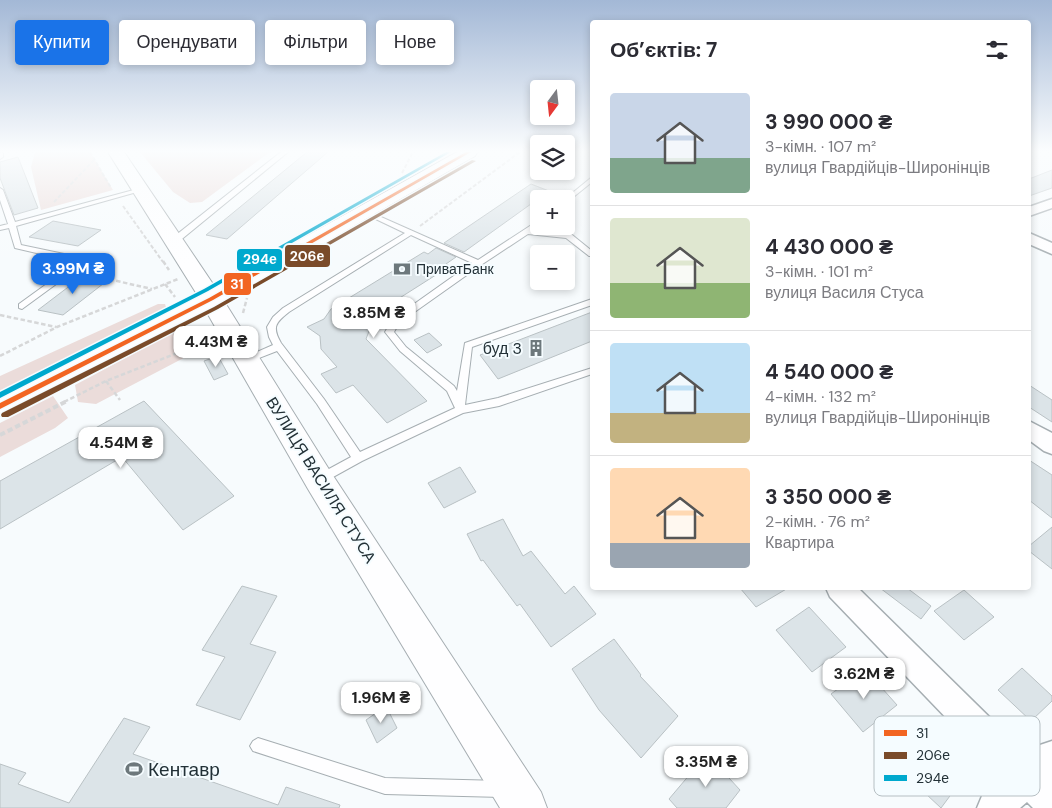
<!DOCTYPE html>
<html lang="uk">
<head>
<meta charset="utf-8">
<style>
  body { margin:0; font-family:"DM Sans",sans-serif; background:#f7f7f7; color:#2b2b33; height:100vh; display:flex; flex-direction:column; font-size:19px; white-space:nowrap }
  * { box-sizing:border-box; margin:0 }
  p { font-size:16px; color:#7c7c81 }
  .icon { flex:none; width:28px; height:28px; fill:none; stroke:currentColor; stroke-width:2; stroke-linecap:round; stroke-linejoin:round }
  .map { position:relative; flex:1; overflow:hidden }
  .sheet { position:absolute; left:590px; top:20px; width:441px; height:570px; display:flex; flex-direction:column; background:#fff; border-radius:5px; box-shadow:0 2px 8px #0003 }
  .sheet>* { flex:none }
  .top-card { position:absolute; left:15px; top:20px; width:475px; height:45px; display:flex; gap:10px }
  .needle { width:32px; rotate:195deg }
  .tools { position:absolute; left:530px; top:80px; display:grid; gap:10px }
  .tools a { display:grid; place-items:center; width:45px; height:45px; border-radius:5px; background:#fff; box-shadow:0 2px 8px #0003; font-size:25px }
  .price { position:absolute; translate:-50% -42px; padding:0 11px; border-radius:10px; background:#fff; color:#222; font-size:16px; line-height:32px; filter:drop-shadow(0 1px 2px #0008) }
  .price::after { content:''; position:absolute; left:50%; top:30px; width:15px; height:11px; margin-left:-8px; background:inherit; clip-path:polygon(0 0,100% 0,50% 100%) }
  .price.active { background:#1a73e8; color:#fff }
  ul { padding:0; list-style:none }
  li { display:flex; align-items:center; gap:15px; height:125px; padding:0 20px }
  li+li { border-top:1px solid #e1e1e2 }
  li span { display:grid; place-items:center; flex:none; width:140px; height:100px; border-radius:5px; color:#555 }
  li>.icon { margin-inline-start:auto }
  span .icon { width:60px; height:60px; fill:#fffc; stroke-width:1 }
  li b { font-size:21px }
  h2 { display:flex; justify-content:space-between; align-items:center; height:60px; padding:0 20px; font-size:21px }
  .tag { padding:0 18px; border-radius:5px; background:#fff; box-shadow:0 2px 8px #0003; font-size:18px; line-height:45px }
  .tag.active { background:#1a73e8; color:#fff }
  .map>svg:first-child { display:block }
</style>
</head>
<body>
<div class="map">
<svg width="1052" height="808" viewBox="0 0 1052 808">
  <rect width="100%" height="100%" fill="#f7fbfd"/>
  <!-- green -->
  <path fill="#ebdcda" d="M 35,152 L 90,152 L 113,190 L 41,210 L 31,167 Z
    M 140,152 L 270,152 L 202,202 L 190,203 L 173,192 Z
    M 158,304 L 165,304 L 167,310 L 158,319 L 0,398 L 0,376 Z
    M 176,331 L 193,337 L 197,351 L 96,404 L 78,402 L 75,385 Z
    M 53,396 L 68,418 L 55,428 L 0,457 L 0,423 Z"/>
  <!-- building -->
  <path fill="#dce4e8" stroke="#b9c1c4" d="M 307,152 L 328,152 L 227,239 L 206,235 Z
    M 18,157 L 38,208 L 14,215 L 0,178 L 0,162 Z
    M 1052,170 L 1052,188 L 1029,196 L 1029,179 Z
    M 531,184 L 549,191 L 464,252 L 444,243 Z
    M 53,221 L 101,230 L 78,246 L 29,237 Z
    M 436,248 L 456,257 L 446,264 L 450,266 L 376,313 L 366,339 L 427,401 L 387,423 L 353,385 L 336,393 L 321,374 L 337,367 L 321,349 L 320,336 L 307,327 L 324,319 L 331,309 L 424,252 L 428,254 Z
    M 84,275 L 108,280 L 63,315 L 38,310 Z
    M 592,312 L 592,341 L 498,379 L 480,355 Z
    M 429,333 L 442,345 L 427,353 L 414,340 Z
    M 218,356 L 228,374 L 214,380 L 204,361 Z
    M 1029,385 L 1052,400 L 1052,422 L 1029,407 Z
    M 144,401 L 234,496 L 183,530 L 122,457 L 0,529 L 0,481 Z
    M 1029,460 L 1052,475 L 1052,518 L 1029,500 Z
    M 460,467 L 476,492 L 444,508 L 428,483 Z
    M 503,519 L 523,556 L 531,551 L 565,594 L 574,586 L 596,614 L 551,647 L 520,604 L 517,606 L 483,560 L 481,561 L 467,534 Z
    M 1052,527 L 1052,569 L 1029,551 L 1029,546 Z
    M 242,586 L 277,596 L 250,644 L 276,652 L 240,720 L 196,705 L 225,657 L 202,650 Z
    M 740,588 L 788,588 L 756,607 Z
    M 880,588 L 907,588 L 931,606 L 921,619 Z
    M 964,590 L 994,617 L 964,640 L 934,611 Z
    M 809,607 L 846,647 L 812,672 L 776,630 Z
    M 614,639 L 641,675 L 640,676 L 678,716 L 641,758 L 599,710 L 572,669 Z
    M 1022,668 L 1052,696 L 1052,701 L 1031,721 L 998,690 Z
    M 865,669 L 897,705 L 863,732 L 831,694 Z
    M 386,706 L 397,728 L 377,743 L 366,720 Z
    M 124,718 L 150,727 L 133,754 L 278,805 L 286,787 L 340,805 L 339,808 L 0,808 L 0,764 L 26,773 L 18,784 L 69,803 Z
    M 919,735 L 964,777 L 941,808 L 896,766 Z
    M 707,754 L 740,790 L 726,808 L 677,808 L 669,799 Z"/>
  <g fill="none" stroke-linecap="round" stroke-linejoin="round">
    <!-- lane casing -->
    <g stroke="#a6aeb2" stroke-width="2">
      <path id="lane" d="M 0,152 L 3,153 L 3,157 L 0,159 Z
        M 281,152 L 288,152 L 177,243 L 171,243 L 171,239 Z
        M 592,177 L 592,182 L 566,203 L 566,199 L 565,199 Z
        M 0,188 L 3,190 L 15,222 L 141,188 L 144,190 L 16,226 L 21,245 L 64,254 L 74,271 L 22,309 L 19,308 L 19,304 L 66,270 L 58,258 L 15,248 L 9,228 L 0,230 L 0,226 L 8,224 L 0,200 Z
        M 363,209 L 478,260 L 536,222 L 539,222 L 539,226 L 540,226 L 534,230 L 571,234 L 592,251 L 592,256 L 589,256 L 566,238 L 528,234 L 481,265 L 399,323 L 394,332 L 406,347 L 454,386 L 457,391 L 465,343 L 592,299 L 592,305 L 472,347 L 465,405 L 498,398 L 592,368 L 592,374 L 499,406 L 463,413 L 362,461 L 324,482 L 320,484 L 316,482 L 314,479 L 316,476 L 351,457 L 317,404 L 277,351 L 246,363 L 241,360 L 243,358 L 273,345 L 269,337 L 267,327 L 273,317 L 283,308 L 405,233 L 361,212 L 359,211 ZM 411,235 L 472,263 L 393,319 L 385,332 L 400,351 L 447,391 L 455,408 L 360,452 L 324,399 L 281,343 C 272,327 275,323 289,312 Z
        M 258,738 L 385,778 L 502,781 L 508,783 L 510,789 L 508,795 L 502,797 L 385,794 L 253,751 L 250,746 L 253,741 Z"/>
    </g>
    <!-- street casing -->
    <g stroke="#a6aeb2" stroke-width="3">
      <path id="street" d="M 1052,199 L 1052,208 L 1029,216 L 1029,207 Z
        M 1029,233 L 1052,243 L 1052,254 L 1029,244 Z
        M 1029,421 L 1052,433 L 1052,454 L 1044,451 L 1029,440 Z
        M 826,588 L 858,588 L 1029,756 L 1040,745 L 1052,741 L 1052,808 L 1033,808 L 1027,802 L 1020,808 L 977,808 L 982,796 L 1003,777 L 830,597 Z"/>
    </g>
    <!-- secondary casing -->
    <g stroke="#a6aeb2" stroke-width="2">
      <path id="secondary" d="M 108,152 L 124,152 L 215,287 L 457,152 L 477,152 L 475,156 L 224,301 L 330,471 L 541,792 L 547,808 L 500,808 L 308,489 L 206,311 L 10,413 L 0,416 L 0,394 L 198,296 Z"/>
    </g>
    <!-- path-far2 -->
    <path stroke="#d6d7d8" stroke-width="2" stroke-dasharray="4 2" stroke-linecap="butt" d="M 90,152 L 111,188
      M 402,173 L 413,152
      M 54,202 L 94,160
      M 123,206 L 163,262
      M 420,226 L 520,152"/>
    <!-- path-far1 -->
    <path stroke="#d6d7d8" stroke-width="2.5" stroke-dasharray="4.5 2.5" stroke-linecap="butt" d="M 163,261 L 169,270
      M 82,273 L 152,289
      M 165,284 L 175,297
      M 243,313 L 247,298
      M 0,315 L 56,327
      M 0,356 L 57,327 L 178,279
      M 106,381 L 120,400
      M 64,402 L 106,381 L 213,339"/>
    <!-- path -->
    <path stroke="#d6d7d8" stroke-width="4" stroke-dasharray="5.5 3" stroke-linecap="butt" d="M 0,435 L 67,401"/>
    <!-- lane -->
    <use href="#lane" fill="#fefeff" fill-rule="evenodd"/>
    <!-- street -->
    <use href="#street" fill="#fefeff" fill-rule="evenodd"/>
    <!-- secondary -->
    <use href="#secondary" fill="#fefeff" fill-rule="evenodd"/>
    <!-- bus-1 casing -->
    <g stroke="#f5fcff" stroke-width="3">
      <path id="bus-1" d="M 466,152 L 471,152 L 213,300 L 0,409 L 0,403 L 209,298 Z"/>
    </g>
    <!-- bus-2 casing -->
    <g stroke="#f5fcff" stroke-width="3">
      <path id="bus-2" d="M 472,160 L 476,161 L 218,309 L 8,417 L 2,417 L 1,415 L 2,413 L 214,307 Z"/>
    </g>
    <!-- bus-3 casing -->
    <g stroke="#f5fcff" stroke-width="3">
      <path id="bus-3" d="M 446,152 L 451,152 L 208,291 L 0,398 L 0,392 L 204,289 Z"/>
    </g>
    <!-- bus-1 -->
    <use href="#bus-1" fill="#f26522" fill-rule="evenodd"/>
    <!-- bus-2 -->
    <use href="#bus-2" fill="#7a4b2a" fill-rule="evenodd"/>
    <!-- bus-3 -->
    <use href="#bus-3" fill="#00a9ce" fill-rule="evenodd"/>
  </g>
  <!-- sky -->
  <linearGradient id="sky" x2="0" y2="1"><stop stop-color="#a3b8d6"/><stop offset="0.57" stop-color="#fbfdfe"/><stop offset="1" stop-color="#fbfdfe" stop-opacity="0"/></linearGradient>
  <rect width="1052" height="265" fill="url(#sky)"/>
  <!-- icons -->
  <defs>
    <g id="bank-bare" transform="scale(1.35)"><path d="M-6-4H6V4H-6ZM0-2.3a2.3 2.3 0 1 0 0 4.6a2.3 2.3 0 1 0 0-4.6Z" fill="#6d787c" stroke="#f5fcff" stroke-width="2.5" paint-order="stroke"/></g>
    <g id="building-bare" transform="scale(1.35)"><path d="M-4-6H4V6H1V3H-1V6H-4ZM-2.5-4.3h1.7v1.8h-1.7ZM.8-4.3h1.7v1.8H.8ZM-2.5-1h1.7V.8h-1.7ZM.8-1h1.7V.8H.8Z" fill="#6d787c" stroke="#f5fcff" stroke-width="2.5" paint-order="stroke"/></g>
    <g id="stadium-bare" transform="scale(1.35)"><path d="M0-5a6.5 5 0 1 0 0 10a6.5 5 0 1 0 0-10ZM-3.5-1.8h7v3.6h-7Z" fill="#6d787c" stroke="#f5fcff" stroke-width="2.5" paint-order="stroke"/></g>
  </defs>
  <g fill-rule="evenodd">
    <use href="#bank-bare" x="402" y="269"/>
    <use href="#building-bare" x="536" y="348"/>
    <use href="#stadium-bare" x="134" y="769"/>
  </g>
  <g text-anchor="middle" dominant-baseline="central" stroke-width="4" stroke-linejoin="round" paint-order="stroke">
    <!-- far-poi labels -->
    <g font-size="14" fill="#233137" stroke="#f5fcff" text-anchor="start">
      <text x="416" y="269">ПриватБанк</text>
    </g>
    <!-- poi labels -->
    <g font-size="16" fill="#233137" stroke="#f5fcff" text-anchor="end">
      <text x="522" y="348">буд 3</text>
    </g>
    <!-- street labels -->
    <g font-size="16" fill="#233137" stroke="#f5fcff">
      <text transform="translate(321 480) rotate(58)">ВУЛИЦЯ ВАСИЛЯ СТУСА</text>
    </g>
    <!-- near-poi labels -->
    <g font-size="19" fill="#233137" stroke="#f5fcff" text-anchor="start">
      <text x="148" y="769">Кентавр</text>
    </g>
  </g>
  <!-- legend -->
  <rect x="874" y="716" width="166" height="80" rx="8" fill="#f5fcff" stroke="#b6bfc3" stroke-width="1"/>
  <rect x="884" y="730" width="23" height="6" fill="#f26522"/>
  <rect x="884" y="752" width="23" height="7" fill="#7a4b2a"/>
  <rect x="884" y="775" width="23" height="6" fill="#00a9ce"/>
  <g font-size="14" fill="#233137">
    <text x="916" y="738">31</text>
    <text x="916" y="760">206е</text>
    <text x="916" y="783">294е</text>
  </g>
  <g stroke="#f5fcff" stroke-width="2">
    <rect x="284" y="244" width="47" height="24" rx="5" fill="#7a4b2a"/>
    <rect x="236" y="248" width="47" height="24" rx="5" fill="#00a9ce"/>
    <rect x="223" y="272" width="29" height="24" rx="5" fill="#f26522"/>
  </g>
  <g font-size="14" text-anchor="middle" font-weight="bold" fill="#fff">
    <text x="307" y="261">206е</text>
    <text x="260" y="264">294е</text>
    <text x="237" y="289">31</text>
  </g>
</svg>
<div class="tools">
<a><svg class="needle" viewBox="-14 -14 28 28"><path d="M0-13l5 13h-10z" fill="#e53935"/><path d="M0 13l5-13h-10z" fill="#7c7c81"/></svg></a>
<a><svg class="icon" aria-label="layers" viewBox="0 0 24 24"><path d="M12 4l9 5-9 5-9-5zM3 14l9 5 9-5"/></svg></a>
<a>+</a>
<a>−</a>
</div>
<b class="price active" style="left:73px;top:295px">3.99M ₴</b>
<b class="price" style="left:374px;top:339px">3.85M ₴</b>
<b class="price" style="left:216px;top:368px">4.43M ₴</b>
<b class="price" style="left:121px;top:469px">4.54M ₴</b>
<b class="price" style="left:864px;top:700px">3.62M ₴</b>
<b class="price" style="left:381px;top:724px">1.96M ₴</b>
<b class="price" style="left:706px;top:788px">3.35M ₴</b>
<div class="top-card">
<a class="tag active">Купити</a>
<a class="tag">Орендувати</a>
<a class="tag">Фільтри</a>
<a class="tag">Нове</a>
</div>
<section class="sheet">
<h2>Об’єктів: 7<svg class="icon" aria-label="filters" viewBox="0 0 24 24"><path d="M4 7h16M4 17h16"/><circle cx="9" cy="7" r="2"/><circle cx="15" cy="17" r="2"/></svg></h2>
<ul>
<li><span style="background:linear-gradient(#c9d6e8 65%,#7fa58c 0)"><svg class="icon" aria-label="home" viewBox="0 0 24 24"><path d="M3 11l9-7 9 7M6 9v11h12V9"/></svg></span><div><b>3 990 000 ₴</b><p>3-кімн. · 107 m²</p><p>вулиця Гвардійців-Широнінців</p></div></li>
<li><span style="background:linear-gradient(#dfe7d0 65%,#8fb573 0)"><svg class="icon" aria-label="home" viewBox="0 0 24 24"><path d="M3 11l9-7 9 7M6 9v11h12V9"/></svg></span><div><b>4 430 000 ₴</b><p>3-кімн. · 101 m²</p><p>вулиця Василя Стуса</p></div></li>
<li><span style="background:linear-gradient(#bfe0f5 70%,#c2b280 0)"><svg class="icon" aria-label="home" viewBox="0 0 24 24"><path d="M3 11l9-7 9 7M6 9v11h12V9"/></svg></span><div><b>4 540 000 ₴</b><p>4-кімн. · 132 m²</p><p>вулиця Гвардійців-Широнінців</p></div></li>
<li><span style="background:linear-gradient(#ffd9b3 75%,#9aa5b1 0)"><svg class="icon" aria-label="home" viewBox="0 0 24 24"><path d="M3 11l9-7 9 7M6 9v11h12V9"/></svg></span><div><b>3 350 000 ₴</b><p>2-кімн. · 76 m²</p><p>Квартира</p></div></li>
</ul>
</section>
</div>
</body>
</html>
